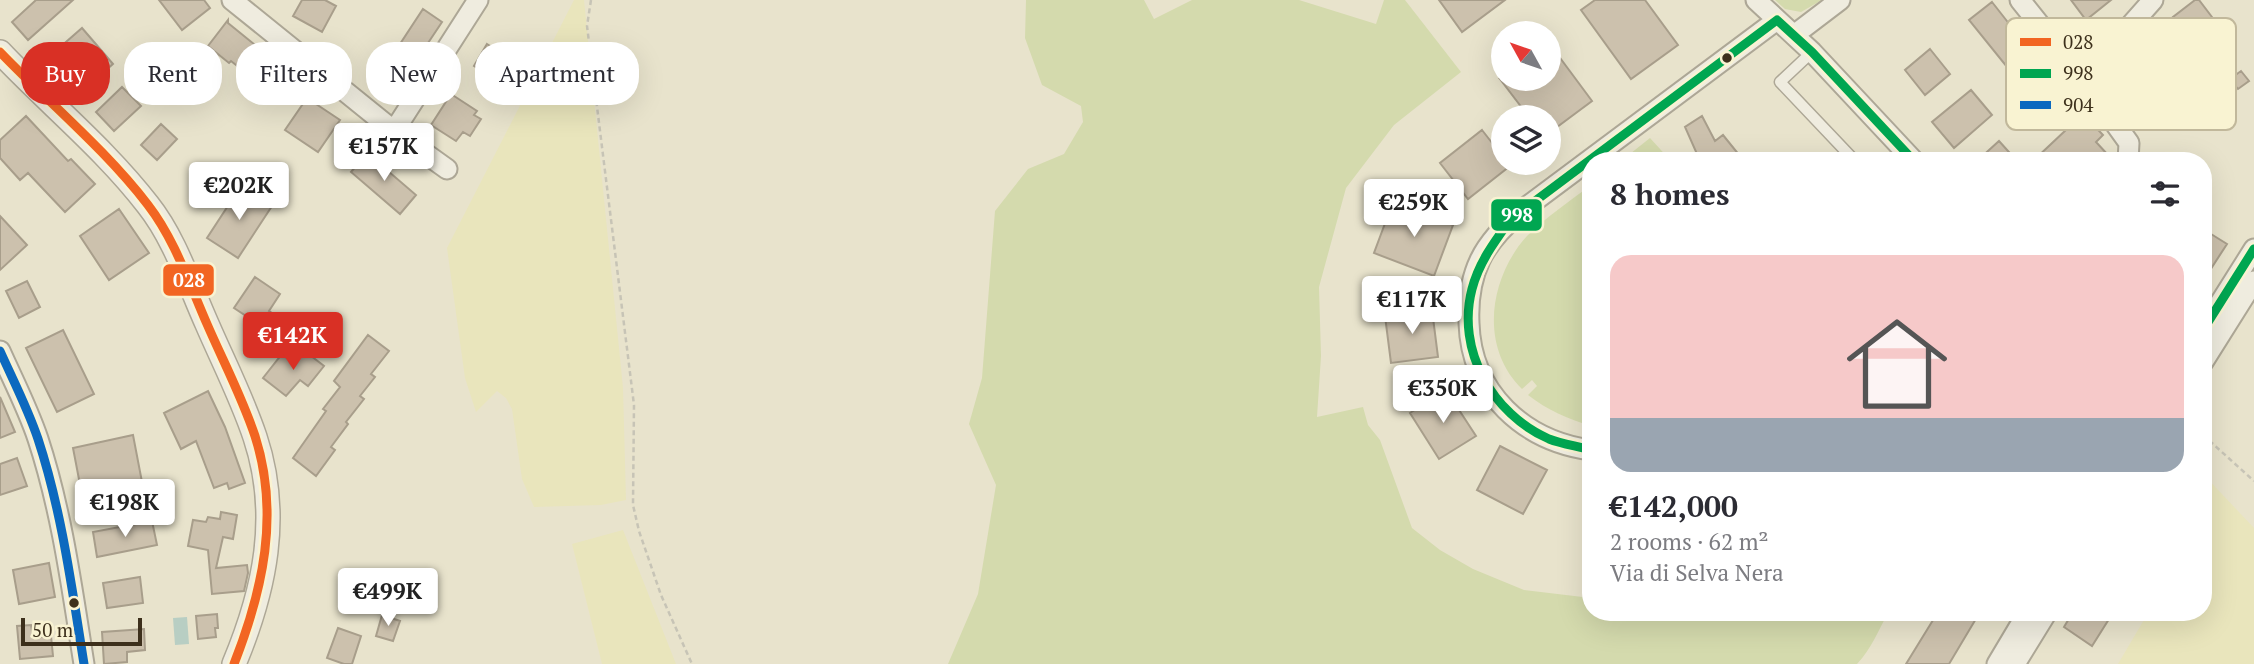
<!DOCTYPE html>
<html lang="en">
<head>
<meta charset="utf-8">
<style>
  body { margin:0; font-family:"PT Serif",serif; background:#f2f2f3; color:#2b2b33; height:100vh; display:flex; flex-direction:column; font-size:26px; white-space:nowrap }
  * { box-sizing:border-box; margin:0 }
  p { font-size:23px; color:#7c7c81 }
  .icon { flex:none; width:38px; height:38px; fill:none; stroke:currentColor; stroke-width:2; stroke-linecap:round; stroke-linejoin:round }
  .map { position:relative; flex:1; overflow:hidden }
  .details { position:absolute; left:1582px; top:152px; width:630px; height:469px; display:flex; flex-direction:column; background:#fff; border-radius:28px; box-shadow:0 7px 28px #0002 }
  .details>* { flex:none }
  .guide { position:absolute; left:21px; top:42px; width:665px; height:63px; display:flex; gap:14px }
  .needle { width:46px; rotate:310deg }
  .fabs { position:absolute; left:1491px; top:21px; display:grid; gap:14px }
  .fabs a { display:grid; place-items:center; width:70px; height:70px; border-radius:50%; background:#fff; box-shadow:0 7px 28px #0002; font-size:35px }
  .scale { position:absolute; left:21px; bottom:18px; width:121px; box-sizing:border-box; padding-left:7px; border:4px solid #3d301c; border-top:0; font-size:19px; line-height:24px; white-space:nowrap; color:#3d301c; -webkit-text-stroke:5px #f9f3d2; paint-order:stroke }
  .price { position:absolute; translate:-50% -60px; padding:0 16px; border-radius:7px; background:#fff; color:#222; font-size:23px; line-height:46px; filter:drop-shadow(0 2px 4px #0008) }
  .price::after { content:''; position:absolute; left:50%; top:42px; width:21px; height:16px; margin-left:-10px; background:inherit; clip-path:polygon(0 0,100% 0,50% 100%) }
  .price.active { background:#d93025; color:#fff }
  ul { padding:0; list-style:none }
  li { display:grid; align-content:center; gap:14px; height:371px; padding:0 28px }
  li span { display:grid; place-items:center; height:217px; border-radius:21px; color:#555 }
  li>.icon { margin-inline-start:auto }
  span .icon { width:126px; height:126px; fill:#fffc; stroke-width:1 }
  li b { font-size:30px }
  h2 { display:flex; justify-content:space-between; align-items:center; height:84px; padding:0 28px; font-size:30px }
  .tag { padding:0 24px; border-radius:28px; background:#fff; box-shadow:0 7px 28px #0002; font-size:24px; line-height:63px }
  .tag.active { background:#d93025; color:#fff }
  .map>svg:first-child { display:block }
</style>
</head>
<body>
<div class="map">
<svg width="2254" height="664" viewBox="0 0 2254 664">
  <rect width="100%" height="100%" fill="#e8e3cc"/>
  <!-- farmland -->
  <path fill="#e9e5bc" d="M 574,0 L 584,0 L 623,388 L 626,500 L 601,505 L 534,507 L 522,479 L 512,409 L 506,398 L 497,391 L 476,412 L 465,378 L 447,248 Z
    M 2203,474 L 2254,528 L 2254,664 L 2118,664 L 2148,613 L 2203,612 Z
    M 623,530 L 676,664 L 602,664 L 572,544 Z"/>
  <!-- green -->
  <path fill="#d4daad" d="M 1026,0 L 1144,0 L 1154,19 L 1192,0 L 1299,0 L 1376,24 L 1384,0 L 1405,0 L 1461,72 L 1394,125 L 1346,188 L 1319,287 L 1321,356 L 1317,417 L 1363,407 L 1368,425 L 1380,440 L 1412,528 L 1440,550 L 1473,569 L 1524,590 L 1591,598 L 1591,612 L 1888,613 C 1878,631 1872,648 1857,664 L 948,664 L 978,594 L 996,485 L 969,424 L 982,378 L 995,211 L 1028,169 L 1064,154 L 1083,122 L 1081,106 L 1042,85 L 1025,38 Z
    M 1775,0 L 1822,0 L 1801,12 L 1785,9 Z
    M 1650,138 L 1671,161 L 1621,161 Z
    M 1591,185 L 1591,426 C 1568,419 1547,410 1528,395 L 1537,386 L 1532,380 L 1522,389 C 1479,347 1489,278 1527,236 C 1546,217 1570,201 1591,185 Z"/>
  <!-- water -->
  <path fill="#b8cec3" d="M 187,617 L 189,644 L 175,645 L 173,618 Z"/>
  <!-- building -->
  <path fill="#ccc1ad" stroke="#a89e8b" stroke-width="2" d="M 36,0 L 73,0 L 28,40 L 12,22 Z
    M 159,0 L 204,0 L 210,8 L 182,30 Z
    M 302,0 L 325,0 L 336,6 L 322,32 L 293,16 Z
    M 1439,0 L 1505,0 L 1462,32 Z
    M 1595,0 L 1645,0 L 1678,45 L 1631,79 L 1581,10 Z
    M 2071,0 L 2111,0 L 2086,20 Z
    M 2195,0 L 2199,0 L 2215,21 L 2191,40 L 2173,17 Z
    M 1992,2 L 2025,44 L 2018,50 L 2038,76 L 2024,88 L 1969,20 Z
    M 423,9 L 442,22 L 398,88 L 379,76 Z
    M 228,20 L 228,23 L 287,71 L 270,92 L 231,61 L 229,63 L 208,46 Z
    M 82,28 L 113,64 L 75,98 L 43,62 Z
    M 1549,43 L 1592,101 L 1549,133 L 1549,117 L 1529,117 L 1500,79 L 1549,79 Z
    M 487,44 L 513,60 L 500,82 L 474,66 Z
    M 1930,49 L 1950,74 L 1925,95 L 1905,70 Z
    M 2241,71 L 2249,81 L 2238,89 L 2230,79 Z
    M 122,87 L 141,106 L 114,131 L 96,112 Z
    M 1971,90 L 1992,115 L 1954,148 L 1932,122 Z
    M 451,94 L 477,111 L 474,115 L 481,119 L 470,136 L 463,132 L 456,141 L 431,125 Z
    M 307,98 L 340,120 L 318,152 L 285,130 Z
    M 2083,114 L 2103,135 L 2096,142 L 2108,155 L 2101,161 L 2033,161 Z
    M 26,116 L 68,161 L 71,159 L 95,184 L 65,212 L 28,173 L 20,180 L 0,158 L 0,140 Z
    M 1702,116 L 1715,141 L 1723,135 L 1744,161 L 1702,161 L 1697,154 L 1685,127 Z
    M 161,124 L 177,139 L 157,160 L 141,145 Z
    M 1482,130 L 1503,157 L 1503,163 L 1508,163 L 1510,166 L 1468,199 L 1440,163 Z
    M 1999,141 L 2017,161 L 1977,161 Z
    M 367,153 L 416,195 L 400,214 L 351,172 Z
    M 241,186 L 272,206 L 238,258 L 207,238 Z
    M 1393,202 L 1453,225 L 1434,276 L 1374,253 Z
    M 119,209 L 149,253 L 109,280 L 80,236 Z
    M 0,216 L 27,245 L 0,270 Z
    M 2203,229 L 2227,244 L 2203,281 Z
    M 255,277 L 280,294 L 269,311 L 275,315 L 266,329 L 234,308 Z
    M 27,281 L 40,307 L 19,318 L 6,291 Z
    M 1432,310 L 1438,357 L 1391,363 L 1385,316 Z
    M 63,330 L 94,394 L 57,412 L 26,348 Z
    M 368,335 L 389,351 L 371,374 L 375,377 L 360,396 L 364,399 L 346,422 L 348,424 L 331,447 L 335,450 L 316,476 L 293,458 L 326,411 L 323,409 L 340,387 L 334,381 Z
    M 302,349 L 324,366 L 308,386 L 300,380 L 286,396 L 263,378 L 282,354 L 292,362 Z
    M 1446,390 L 1476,436 L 1439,459 L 1410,413 Z
    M 208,391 L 225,427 L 245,483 L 229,489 L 227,483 L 214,488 L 196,441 L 181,449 L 164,413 Z
    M 0,397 L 15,432 L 0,438 Z
    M 133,435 L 142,482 L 82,495 L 73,448 Z
    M 1500,446 L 1547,470 L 1523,514 L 1477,490 Z
    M 17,458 L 27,486 L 0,495 L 0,464 Z
    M 221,512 L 237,515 L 233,539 L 223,537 L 216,568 L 247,565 L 248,573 L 244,591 L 212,594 L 208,550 L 188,546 L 193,520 L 206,522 L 208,517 L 220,519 Z
    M 152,521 L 157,545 L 97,557 L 93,532 Z
    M 49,563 L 55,597 L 19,604 L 13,570 Z
    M 346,572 L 365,579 L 361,591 L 341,584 Z
    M 140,577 L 143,603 L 107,608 L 103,583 Z
    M 1938,612 L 1980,612 L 1949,664 L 1906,664 Z
    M 2073,612 L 2098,612 L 2109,619 L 2092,646 L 2064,627 Z
    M 217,614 L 218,628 L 215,628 L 216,637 L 198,639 L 196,616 Z
    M 382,615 L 400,621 L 393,641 L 376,636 Z
    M 31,625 L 33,638 L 51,636 L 53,656 L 20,659 L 17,626 Z
    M 338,628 L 361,636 L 352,664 L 344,664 L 327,658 Z
    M 144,629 L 145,650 L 127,652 L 127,662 L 104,664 L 102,632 Z"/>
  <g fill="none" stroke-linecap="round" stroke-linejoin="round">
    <!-- service casing -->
    <g stroke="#ada796" stroke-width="13">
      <path id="service" d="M 1812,52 L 1780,82 L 1855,161"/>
    </g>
    <!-- minor casing -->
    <g stroke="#ada796" stroke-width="23">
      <path id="minor" d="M 232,0 L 394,131 L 447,169
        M 1756,0 L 1812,52 L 1914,161
        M 2020,0 L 2083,79 L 2129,143 L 2128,161
        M 1794,35 L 1840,0
        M 2083,79 L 2153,0
        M 394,131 L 478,0
        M 2203,330 L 2254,249
        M 0,351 C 13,380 28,409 38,439 C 62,512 72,589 84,664
        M 2203,362 L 2254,281
        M 1591,450 C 1524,441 1471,393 1469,323 C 1468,302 1471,279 1480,260 C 1490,239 1508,222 1525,208 L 1777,20
        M 1997,664 L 2028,612
        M 2015,664 L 2047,612"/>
    </g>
    <!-- tertiary casing -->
    <g stroke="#ada796" stroke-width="26">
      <path id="tertiary" d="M 0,52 C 48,103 105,149 148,205 C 175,239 189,284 207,324 C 223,361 242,398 255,437 C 281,515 265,590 234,664"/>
    </g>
    <!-- path -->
    <path stroke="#c7c4b6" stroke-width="2.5" stroke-dasharray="5 3.5" stroke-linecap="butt" d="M 591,0 L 587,26 L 634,405 L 633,505 L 639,531 L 661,595 L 692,664
      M 2203,435 L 2254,481"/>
    <!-- service -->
    <use href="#service" stroke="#efecdf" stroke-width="10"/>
    <!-- minor -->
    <use href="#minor" stroke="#efecdf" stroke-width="19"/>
    <!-- tertiary -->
    <use href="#tertiary" stroke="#efecdf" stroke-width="23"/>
    <!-- bus-1 casing -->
    <g stroke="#f9f3d2" stroke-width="14">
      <path id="bus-1" d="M 0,52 C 49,103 105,149 148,205 C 175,240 189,283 207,324 C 223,361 242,397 255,436 C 280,514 263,590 234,664"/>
    </g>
    <!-- bus-2 casing -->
    <g stroke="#f9f3d2" stroke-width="14">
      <path id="bus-2" d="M 2203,330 L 2254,249
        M 1591,450 C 1577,446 1562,444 1549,439 C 1492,414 1456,350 1472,289 C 1479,262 1495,241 1511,219 L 1777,20 L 1812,52 L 1914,161"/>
    </g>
    <!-- bus-3 casing -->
    <g stroke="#f9f3d2" stroke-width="14">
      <path id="bus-3" d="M 0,351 C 13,380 28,409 38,439 C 62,512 72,589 84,664"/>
    </g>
    <!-- bus-1 -->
    <use href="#bus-1" stroke="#f26522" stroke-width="9"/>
    <!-- bus-2 -->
    <use href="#bus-2" stroke="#00a651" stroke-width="9"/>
    <!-- bus-3 -->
    <use href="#bus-3" stroke="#0c69bf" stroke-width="9"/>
  </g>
  <!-- markers -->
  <g fill="#3d301c" stroke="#f9f3d2" stroke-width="2.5">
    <circle cx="1727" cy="58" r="6"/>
    <circle cx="74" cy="603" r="6"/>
  </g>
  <!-- legend -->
  <rect x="2006" y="18" width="230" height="112" rx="10" fill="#f9f3d2" stroke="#c1b89b" stroke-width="2"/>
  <rect x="2020" y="38" width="31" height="8" fill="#f26522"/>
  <rect x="2020" y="69" width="31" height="9" fill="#00a651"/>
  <rect x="2020" y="101" width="31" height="8" fill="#0c69bf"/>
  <g font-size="19" fill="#3d301c">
    <text x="2063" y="49">028</text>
    <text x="2063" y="80">998</text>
    <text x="2063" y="112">904</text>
  </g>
  <g stroke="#f9f3d2" stroke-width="2.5">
    <rect x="1490" y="198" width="53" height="34" rx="7" fill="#00a651"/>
    <rect x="162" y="263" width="53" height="34" rx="7" fill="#f26522"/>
  </g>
  <g font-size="19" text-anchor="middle" font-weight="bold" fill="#fff">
    <text x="1517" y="222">998</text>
    <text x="189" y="287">028</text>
  </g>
</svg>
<div class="fabs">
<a><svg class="needle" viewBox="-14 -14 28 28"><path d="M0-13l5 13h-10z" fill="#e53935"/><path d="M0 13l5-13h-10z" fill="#7c7c81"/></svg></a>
<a><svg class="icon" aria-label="layers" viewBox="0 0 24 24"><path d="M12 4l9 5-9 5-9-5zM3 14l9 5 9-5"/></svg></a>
</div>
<div class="scale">50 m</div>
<b class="price" style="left:384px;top:183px">€157K</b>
<b class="price" style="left:239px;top:222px">€202K</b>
<b class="price" style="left:1414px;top:239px">€259K</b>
<b class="price" style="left:1412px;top:336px">€117K</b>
<b class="price active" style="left:293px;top:372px">€142K</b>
<b class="price" style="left:1443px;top:425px">€350K</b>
<b class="price" style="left:125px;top:539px">€198K</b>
<b class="price" style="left:388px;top:628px">€499K</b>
<div class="guide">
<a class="tag active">Buy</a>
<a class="tag">Rent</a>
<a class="tag">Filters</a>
<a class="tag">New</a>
<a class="tag">Apartment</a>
</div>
<section class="details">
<h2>8 homes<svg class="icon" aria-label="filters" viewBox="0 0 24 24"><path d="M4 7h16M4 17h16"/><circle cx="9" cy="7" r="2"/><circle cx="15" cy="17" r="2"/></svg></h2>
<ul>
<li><span style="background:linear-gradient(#f6c9c9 75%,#9aa5b1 0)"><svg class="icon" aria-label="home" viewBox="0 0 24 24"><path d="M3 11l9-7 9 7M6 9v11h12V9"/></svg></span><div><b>€142,000</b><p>2 rooms · 62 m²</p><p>Via di Selva Nera</p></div></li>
</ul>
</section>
</div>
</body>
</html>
